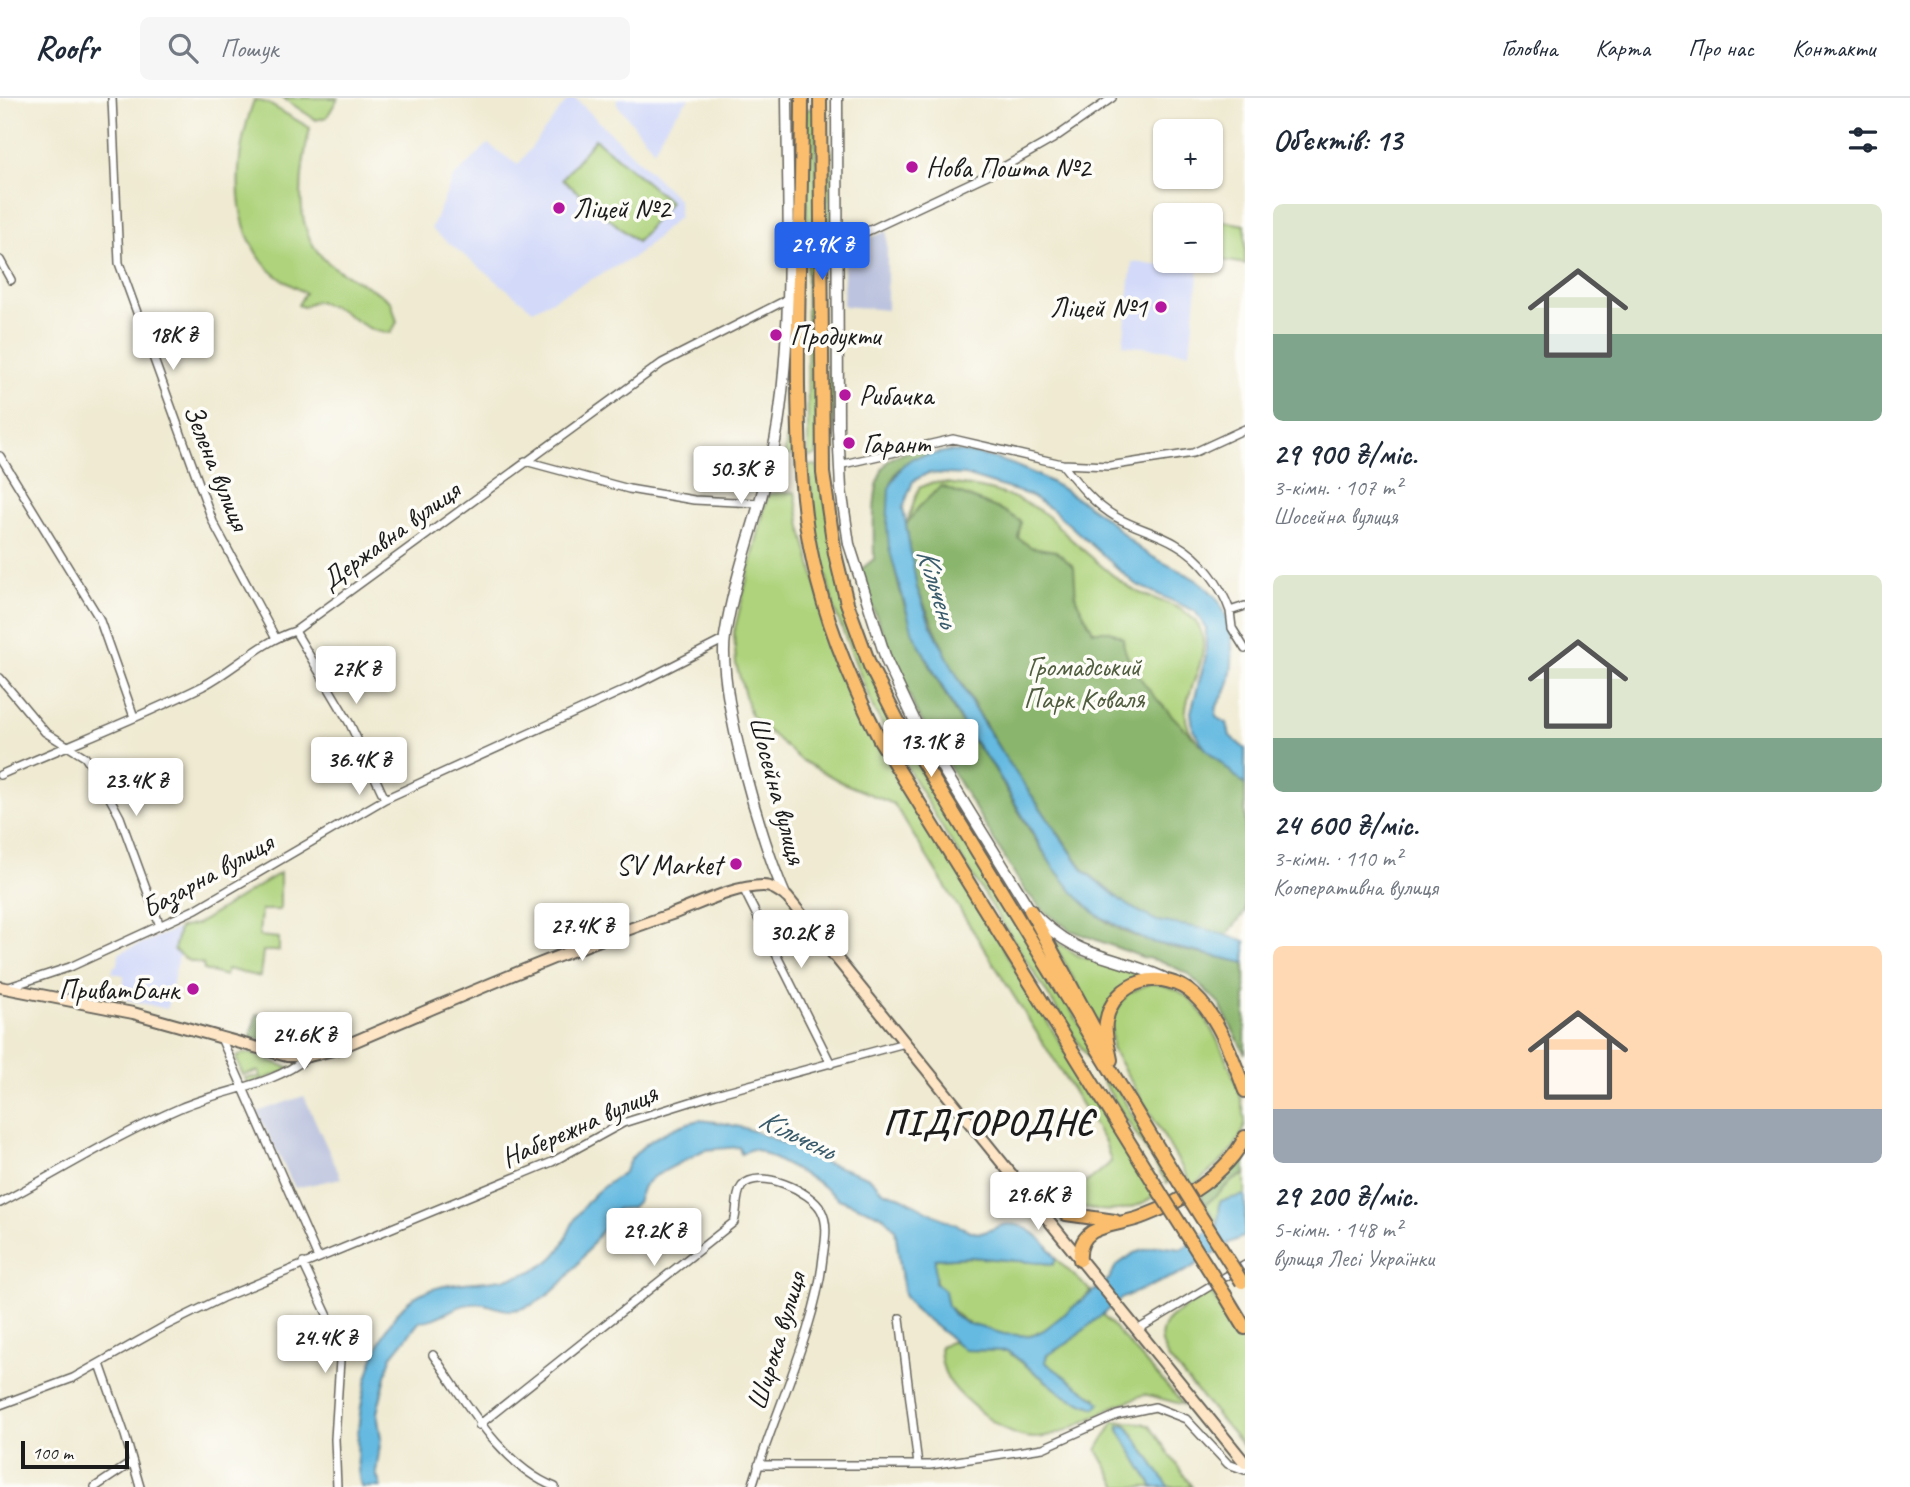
<!DOCTYPE html>
<html lang="uk">
<head>
<meta charset="utf-8">
<style>
  body { margin:0; font-family:Caveat,sans-serif; background:#f6f6f7; color:#1f2937; height:100vh; display:flex; flex-direction:column; font-size:26px; white-space:nowrap }
  * { box-sizing:border-box; margin:0 }
  p { font-size:23px; color:#747a83 }
  .icon { flex:none; width:38px; height:38px; fill:none; stroke:currentColor; stroke-width:2; stroke-linecap:round; stroke-linejoin:round }
  .map { position:relative; flex:1; overflow:hidden }
  .panel { display:flex; flex-direction:column; background:#fff; width:665px }
  .panel>* { flex:none }
  .fabs { position:absolute; left:1153px; top:21px; display:grid; gap:14px }
  .fabs a { display:grid; place-items:center; width:70px; height:70px; border-radius:10px; background:#fff; box-shadow:0 2px 5px #0004; font-size:35px }
  .scale { position:absolute; left:21px; bottom:18px; width:108px; box-sizing:border-box; padding-left:7px; border:4px solid #1c1c1c; border-top:0; font-size:19px; line-height:24px; white-space:nowrap; color:#1c1c1c; -webkit-text-stroke:5px #fdfcf7; paint-order:stroke }
  .price { position:absolute; translate:-50% -60px; padding:0 16px; border-radius:7px; background:#fff; color:#222; font-size:23px; line-height:46px; filter:drop-shadow(0 2px 4px #0008) }
  .price::after { content:''; position:absolute; left:50%; top:42px; width:21px; height:16px; margin-left:-10px; background:inherit; clip-path:polygon(0 0,100% 0,50% 100%) }
  .price.selected { background:#2563eb; color:#fff }
  ul { padding:0; list-style:none }
  li { display:grid; align-content:center; gap:14px; height:371px; padding:0 28px }
  li span { display:grid; place-items:center; height:217px; border-radius:10px; color:#555 }
  li>.icon { margin-inline-start:auto }
  span .icon { width:126px; height:126px; fill:#fffc; stroke-width:1 }
  li b { font-size:30px }
  h2 { display:flex; justify-content:space-between; align-items:center; height:84px; padding:0 28px; font-size:30px }
  header { display:flex; align-items:center; gap:42px; box-sizing:border-box; height:98px; padding:0 35px; background:#fff; border-bottom:2px solid #e0e1e3 }
  header strong { font-size:33px }
  nav { display:flex; gap:38px; margin-inline-start:auto; font-size:24px }
  .search { width:490px; height:63px; background:#f6f6f7; display:flex; align-items:center; gap:18px; box-sizing:border-box; padding:0 24px; border-radius:10px; color:#747a83; font-size:26px }
  main { display:flex; flex:1; min-height:0 }
  .map>svg:first-child { display:block }
</style>
</head>
<body>
<header>
<strong>Roofr</strong>
<div class="search"><svg class="icon" aria-label="search" viewBox="0 0 24 24"><circle cx="10" cy="10" r="6"/><path d="M15 15l6 6"/></svg>Пошук</div>
<nav><a>Головна</a><a>Карта</a><a>Про нас</a><a>Контакти</a></nav>
</header>
<main>
<div class="map">
<svg width="1245" height="1389" viewBox="0 0 1245 1389">
  <rect width="100%" height="100%" fill="#fdfcf7"/>
  <filter id="ink" filterUnits="userSpaceOnUse"><feTurbulence type="fractalNoise" baseFrequency=".0143" numOctaves="2"/><feDisplacementMap in="SourceGraphic" scale="14" xChannelSelector="R" yChannelSelector="G"/><feConvolveMatrix kernelMatrix="1 2 1 2 8 2 1 2 1" color-interpolation-filters="sRGB"/></filter>
  <filter id="wash" filterUnits="userSpaceOnUse"><feTurbulence type="fractalNoise" baseFrequency=".00686" numOctaves="4" result="noise"/><feDisplacementMap in="SourceGraphic" scale="28" xChannelSelector="R" yChannelSelector="G"/><feGaussianBlur stdDeviation="1.57" result="paint"/><feColorMatrix in="noise" values="0 0 0 0 0 0 0 0 0 0 0 0 0 0 0 0 0 1.4 0 .05"/><feComposite in="paint" operator="in"/></filter>
  <g filter="url(#wash)">
    <rect width="100%" height="100%" fill="#efead1"/>
    <!-- built -->
    <path fill="#d2d9f9" d="M 569,0 L 575,0 L 678,101 L 679,119 L 636,158 L 533,212 L 431,131 L 453,80 L 488,46 L 518,67 Z
      M 618,0 L 689,0 L 665,30 L 654,52 L 616,5 Z
      M 1132,164 L 1199,170 L 1190,254 L 1123,247 Z
      M 179,830 L 174,852 L 179,857 L 167,911 L 124,901 L 124,877 L 112,875 L 114,868 L 118,867 L 119,855 Z"/>
    <!-- industrial -->
    <path fill="#bcc3de" d="M 887,133 L 887,212 L 843,208 L 845,150 Z
      M 304,998 L 341,1080 L 295,1090 L 257,1014 Z"/>
    <!-- green -->
    <path fill="#aed37c" stroke="#65784c" stroke-width="2" d="M 283,0 L 338,0 L 327,19 L 316,22 Z
      M 254,2 L 267,5 L 310,30 C 300,73 290,137 331,167 C 350,181 373,189 391,204 L 397,224 L 391,235 C 366,235 355,219 336,210 C 330,207 322,205 315,203 L 303,209 L 298,207 L 305,195 C 289,186 272,177 262,163 C 228,118 236,52 254,2 Z
      M 806,11 L 816,11 L 817,357 L 808,359 Z
      M 798,14 L 795,357 L 785,358 L 792,263 L 792,16 Z
      M 595,41 L 670,104 L 637,144 L 562,81 Z
      M 827,45 L 832,53 L 834,353 L 829,353 Z
      M 1211,121 L 1245,127 L 1245,166 L 1211,160 Z
      M 817,367 L 859,549 L 1171,1083 L 1167,1085 L 945,734 L 874,612 L 834,510 L 816,435 L 808,368 Z
      M 933,384 C 972,387 1012,393 1045,416 C 1055,423 1062,434 1072,442 C 1088,456 1113,479 1130,490 C 1151,503 1186,505 1199,529 C 1218,566 1164,609 1196,641 L 906,427 L 919,390 Z
      M 795,394 L 801,429 L 837,562 L 1014,869 L 1154,1098 C 1119,1124 1075,1110 1039,1095 L 1039,1090 C 1077,1096 1083,1088 1111,1064 L 1105,1044 L 894,706 L 843,685 L 801,662 L 751,618 L 736,566 L 734,534 L 768,396 Z
      M 280,775 L 280,812 L 261,812 L 259,838 L 279,840 L 279,853 L 263,853 L 260,879 L 227,871 L 225,878 L 204,872 L 203,866 L 187,862 L 174,852 L 179,830 L 197,826 Z
      M 1051,840 L 1079,858 L 1146,879 L 1134,881 L 1102,932 Z
      M 1150,885 C 1165,887 1177,890 1189,900 C 1212,921 1245,996 1245,1026 C 1239,1053 1212,1071 1193,1088 L 1112,951 L 1111,920 L 1127,896 Z
      M 242,955 L 252,956 L 291,971 L 248,987 L 245,980 L 260,979 L 259,973 L 243,977 L 236,960 Z
      M 1245,1076 L 1245,1097 L 1220,1103 L 1219,1127 L 1205,1107 L 1232,1083 Z
      M 970,1159 L 1053,1166 L 1056,1161 L 1091,1193 C 1077,1207 1051,1234 1030,1237 C 983,1245 928,1212 935,1161 Z
      M 1210,1193 L 1245,1248 L 1245,1350 L 1169,1261 C 1143,1219 1189,1213 1210,1193 Z
      M 1101,1215 L 1184,1307 L 1144,1296 C 1131,1304 1117,1305 1105,1313 C 1045,1345 1026,1355 971,1306 C 951,1289 940,1275 940,1248 L 956,1242 L 965,1252 L 1007,1253 L 1065,1298 L 1095,1310 L 1097,1300 L 1084,1294 L 1045,1264 L 1047,1257 L 1068,1245 Z
      M 1114,1323 L 1142,1325 L 1150,1328 L 1192,1389 L 1169,1389 L 1127,1327 L 1123,1326 L 1118,1330 L 1120,1334 L 1153,1389 L 1118,1389 L 1097,1352 Z"/>
    <!-- forest -->
    <path fill="#8ab56c" stroke="#536844" stroke-width="2" d="M 929,348 L 927,357 C 891,366 889,383 889,416 C 889,497 926,565 966,633 C 974,647 987,658 995,672 C 1024,721 1051,778 1095,815 C 1135,849 1196,853 1245,865 L 1245,956 L 1219,905 L 1188,876 L 1164,864 L 1142,859 L 1070,832 L 1044,813 L 1025,793 L 917,615 L 871,506 L 860,472 L 874,461 C 874,438 869,374 892,360 C 902,354 917,352 929,348 Z
      M 941,388 L 1004,413 L 1021,424 L 1018,440 L 1031,449 L 1056,453 L 1074,469 L 1076,501 L 1093,533 L 1110,533 L 1123,540 C 1122,580 1215,659 1245,687 L 1245,814 L 1226,838 L 1157,823 L 1128,808 L 1085,773 L 1002,655 L 950,565 L 917,490 L 906,427 L 918,410 Z
      M 290,913 L 290,949 L 250,939 L 257,916 L 279,921 L 280,915 Z
      M 1245,1053 L 1245,1076 L 1232,1083 L 1205,1107 L 1201,1096 L 1233,1069 Z"/>
    <!-- water -->
    <path fill="#65bae1" stroke="#406b7e" stroke-width="2" d="M 949,353 C 1009,356 1060,386 1107,421 C 1120,431 1129,444 1143,453 C 1171,472 1207,478 1223,511 C 1234,532 1235,568 1227,590 C 1222,601 1215,605 1216,619 L 1227,625 L 1230,638 L 1245,651 L 1245,687 L 1205,650 L 1193,631 L 1191,614 L 1206,558 L 1206,530 L 1195,513 L 1135,486 L 1053,412 L 1029,397 L 965,377 L 928,375 L 913,383 L 903,410 L 917,490 L 930,525 L 973,609 L 1002,655 L 1084,773 L 1128,808 L 1157,823 L 1205,831 L 1245,843 L 1245,865 L 1147,843 L 1097,817 L 1074,795 L 1051,766 L 994,669 L 967,634 L 913,535 L 889,450 L 887,428 L 889,390 L 903,367 L 913,360 Z
      M 699,1022 C 747,1026 773,1040 814,1060 C 831,1068 852,1072 869,1080 C 875,1083 878,1091 885,1094 C 891,1097 899,1097 905,1101 C 926,1113 948,1124 971,1133 C 985,1139 993,1128 1006,1126 C 1026,1123 1048,1145 1056,1161 L 1053,1166 L 970,1159 L 935,1161 L 935,1185 L 945,1193 L 948,1208 L 955,1218 L 966,1225 L 1004,1236 L 1031,1238 L 1044,1232 L 1109,1181 L 1116,1168 L 1134,1155 L 1158,1148 L 1181,1151 L 1218,1127 L 1220,1103 L 1245,1097 L 1245,1138 L 1231,1144 L 1186,1173 L 1122,1200 L 1068,1245 L 1047,1257 L 1045,1264 L 1101,1305 L 1095,1310 L 1065,1298 L 1008,1253 L 965,1252 L 913,1210 L 904,1197 L 895,1131 L 883,1118 L 839,1101 L 816,1083 L 760,1053 L 751,1051 L 741,1056 L 739,1049 L 704,1052 L 653,1079 L 643,1088 L 637,1104 L 631,1110 L 617,1111 C 591,1144 560,1208 512,1212 C 497,1213 489,1203 470,1206 C 452,1208 438,1223 420,1223 L 391,1259 L 387,1274 L 377,1315 L 381,1340 L 376,1375 L 381,1389 L 361,1389 C 348,1338 369,1219 422,1195 C 462,1177 508,1191 545,1166 C 566,1152 565,1136 577,1118 C 594,1093 600,1091 623,1075 C 627,1072 627,1066 631,1061 C 646,1041 675,1028 699,1022 Z
      M 1119,1327 L 1127,1328 L 1169,1389 L 1153,1389 L 1120,1334 Z"/>
  </g>
  <g filter="url(#ink)">
    <g fill="none" stroke-linecap="round" stroke-linejoin="round">
      <!-- minor casing -->
      <g stroke="#66645b" stroke-width="10">
        <path id="minor" d="M 112,0 L 119,165 L 213,424 L 275,539
          M 838,147 L 1000,71 L 1053,41 L 1112,0
          M 0,162 L 11,182
          M 0,358 L 99,520 L 134,619
          M 525,363 L 629,391 L 694,402 L 757,405
          M 1062,366 C 1078,386 1094,406 1116,419 C 1135,430 1158,435 1176,446 C 1201,460 1221,487 1230,513 L 1245,508
          M 839,367 L 953,341 L 1062,366 L 1109,368 L 1193,355 L 1245,331
          M 1230,513 L 1232,530 L 1245,551
          M 295,533 L 350,626 L 385,701
          M 0,580 L 45,634 L 85,659 L 99,680 L 120,719 L 160,828
          M 0,677 C 68,647 137,621 203,588 C 235,571 260,544 295,533 L 662,265 L 788,201
          M 744,792 L 831,966
          M 9,889 L 70,869 L 196,811 L 385,701 L 631,589 L 725,541
          M 221,940 L 318,1160
          M 0,1105 C 61,1073 115,1038 180,1010 C 223,991 271,989 308,959
          M 303,1165 L 341,1246 L 335,1341 L 337,1389
          M 900,1220 L 918,1367
          M 1137,1232 L 1245,1167
          M 433,1257 C 465,1302 501,1368 555,1389
          M 100,1266 L 125,1337 L 140,1389
          M 0,1307 L 73,1280 L 165,1228 L 222,1200 L 552,1064 L 623,1025 L 716,996 L 905,945
          M 479,1327 L 734,1124 C 738,1113 735,1097 742,1088 C 759,1069 811,1093 821,1112 C 829,1126 825,1144 823,1159 C 816,1232 773,1317 752,1389
          M 758,1367 L 930,1367 L 1043,1350 L 1117,1317 L 1155,1309 L 1186,1321 L 1228,1366 L 1245,1372
          M 95,1389 L 131,1365"/>
      </g>
      <!-- tertiary casing -->
      <g stroke="#66645b" stroke-width="13">
        <path id="tertiary" d="M 837,0 L 838,330 L 841,391 L 849,446 L 887,564 L 919,632 L 1030,812 C 1079,864 1107,854 1164,880
          M 786,799 C 762,747 717,593 725,538 C 737,461 771,389 780,312 C 793,209 788,104 787,0"/>
      </g>
      <!-- secondary casing -->
      <g stroke="#66645b" stroke-width="14">
        <path id="secondary" d="M 0,889 L 133,915 L 287,958 L 309,958 L 337,951 C 448,904 558,855 672,816 C 699,806 734,788 763,788 C 773,788 780,794 787,799 L 1245,1365"/>
      </g>
      <!-- trunk casing -->
      <g stroke="#66645b" stroke-width="16">
        <path id="trunk" d="M 802,0 C 802,96 797,192 798,288 C 799,347 800,405 813,463 C 826,526 851,585 880,642 L 1161,1096
          M 820,0 L 823,375 L 835,456 L 847,505 L 870,568 L 900,627 L 1179,1084
          M 1030,812 L 1102,945
          M 1111,962 C 1109,950 1104,936 1106,924 C 1113,881 1164,869 1194,897 C 1220,921 1233,961 1245,993
          M 1020,1086 L 1066,1116 L 1115,1123
          M 1080,1162 C 1079,1151 1082,1141 1092,1134 C 1108,1125 1128,1125 1144,1118 C 1182,1104 1227,1076 1245,1039
          M 1225,1197 L 1245,1230"/>
      </g>
      <!-- minor -->
      <use href="#minor" stroke="#fff" stroke-width="7"/>
      <!-- tertiary -->
      <use href="#tertiary" stroke="#fff" stroke-width="10"/>
      <!-- secondary -->
      <use href="#secondary" stroke="#fde5c5" stroke-width="10"/>
      <!-- trunk -->
      <use href="#trunk" stroke="#fabe6e" stroke-width="12"/>
      <!-- trunk-bridge casing -->
      <g stroke="#66645b" stroke-width="16" stroke-linecap="butt">
        <path id="trunk-bridge" d="M 1179,1084 L 1242,1184
          M 1161,1096 L 1225,1197"/>
      </g>
      <!-- trunk-bridge -->
      <use href="#trunk-bridge" stroke="#fabe6e" stroke-width="12"/>
    </g>
  </g>
  <!-- markers -->
  <g fill="#b5179e" stroke="#fdfcf7" stroke-width="2.5">
    <circle cx="912" cy="69" r="7"/>
    <circle cx="559" cy="110" r="7"/>
    <circle cx="1161" cy="209" r="7"/>
    <circle cx="776" cy="237" r="7"/>
    <circle cx="845" cy="297" r="7"/>
    <circle cx="849" cy="345" r="7"/>
    <circle cx="736" cy="766" r="7"/>
    <circle cx="193" cy="891" r="7"/>
  </g>
  <g text-anchor="middle" dominant-baseline="central" stroke-width="7" stroke-linejoin="round" paint-order="stroke">
    <!-- poi labels -->
    <g font-size="28" fill="#1c1c1c" stroke="#fdfcf7" text-anchor="start">
      <text x="926" y="69">Нова Пошта №2</text>
      <text x="573" y="110">Ліцей №2</text>
      <text x="1147" y="209" text-anchor="end">Ліцей №1</text>
      <text x="790" y="237">Продукти</text>
      <text x="859" y="297">Рибачка</text>
      <text x="863" y="345">Гарант</text>
      <text x="722" y="766" text-anchor="end">SV Market</text>
      <text x="179" y="891" text-anchor="end">ПриватБанк</text>
    </g>
    <!-- street labels -->
    <g font-size="28" fill="#1c1c1c" stroke="#fdfcf7">
      <text transform="translate(217 369) rotate(68)">Зелена вулиця</text>
      <text transform="translate(390 437) rotate(-36)">Державна вулиця</text>
      <text transform="translate(778 692) rotate(75)">Шосейна вулиця</text>
      <text transform="translate(207 777) rotate(-29)">Базарна вулиця</text>
      <text transform="translate(579 1027) rotate(-24)">Набережна вулиця</text>
      <text transform="translate(776 1243) rotate(-73)">Широка вулиця</text>
    </g>
    <!-- park labels -->
    <g font-size="28" fill="#4f5c3e" stroke="#fdfcf7">
      <text x="1084" y="568">Громадський<tspan x="1084" dy="32">Парк Коваля</tspan></text>
    </g>
    <!-- water labels -->
    <g font-size="30" font-style="italic" fill="#395b6b" stroke="#fdfcf7">
      <text transform="translate(938 489) rotate(73)">Кільчень</text>
      <text transform="translate(797 1036) rotate(26)">Кільчень</text>
    </g>
    <!-- district labels -->
    <g font-size="35" font-weight="bold" letter-spacing="2" fill="#1c1c1c" stroke="#fdfcf7">
      <text x="989" y="1024">ПІДГОРОДНЄ</text>
    </g>
  </g>
</svg>
<div class="fabs">
<a>+</a>
<a>−</a>
</div>
<div class="scale">100 m</div>
<b class="price selected" style="left:822px;top:184px">29.9K ₴</b>
<b class="price" style="left:173px;top:274px">18K ₴</b>
<b class="price" style="left:741px;top:408px">50.3K ₴</b>
<b class="price" style="left:356px;top:608px">27K ₴</b>
<b class="price" style="left:931px;top:681px">13.1K ₴</b>
<b class="price" style="left:359px;top:699px">36.4K ₴</b>
<b class="price" style="left:136px;top:720px">23.4K ₴</b>
<b class="price" style="left:582px;top:865px">27.4K ₴</b>
<b class="price" style="left:801px;top:872px">30.2K ₴</b>
<b class="price" style="left:304px;top:974px">24.6K ₴</b>
<b class="price" style="left:1038px;top:1134px">29.6K ₴</b>
<b class="price" style="left:654px;top:1170px">29.2K ₴</b>
<b class="price" style="left:325px;top:1277px">24.4K ₴</b>
</div>
<section class="panel">
<h2>Об’єктів: 13<svg class="icon" aria-label="filters" viewBox="0 0 24 24"><path d="M4 7h16M4 17h16"/><circle cx="9" cy="7" r="2"/><circle cx="15" cy="17" r="2"/></svg></h2>
<ul>
<li><span style="background:linear-gradient(#dfe7d0 60%,#7fa58c 0)"><svg class="icon" aria-label="home" viewBox="0 0 24 24"><path d="M3 11l9-7 9 7M6 9v11h12V9"/></svg></span><div><b>29 900 ₴/міс.</b><p>3-кімн. · 107 m²</p><p>Шосейна вулиця</p></div></li>
<li><span style="background:linear-gradient(#dfe7d0 75%,#7fa58c 0)"><svg class="icon" aria-label="home" viewBox="0 0 24 24"><path d="M3 11l9-7 9 7M6 9v11h12V9"/></svg></span><div><b>24 600 ₴/міс.</b><p>3-кімн. · 110 m²</p><p>Кооперативна вулиця</p></div></li>
<li><span style="background:linear-gradient(#ffd9b3 75%,#9aa5b1 0)"><svg class="icon" aria-label="home" viewBox="0 0 24 24"><path d="M3 11l9-7 9 7M6 9v11h12V9"/></svg></span><div><b>29 200 ₴/міс.</b><p>5-кімн. · 148 m²</p><p>вулиця Лесі Українки</p></div></li>
</ul>
</section>
</main>
</body>
</html>
